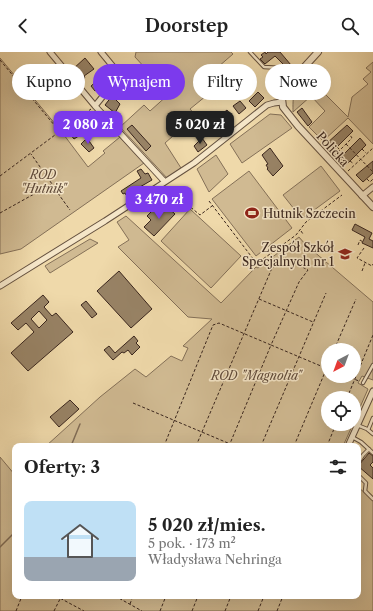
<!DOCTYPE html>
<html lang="pl">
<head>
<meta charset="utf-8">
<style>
  body { margin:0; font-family:"Libre Caslon Text",serif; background:#f2f2f2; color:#222; height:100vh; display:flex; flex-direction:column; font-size:15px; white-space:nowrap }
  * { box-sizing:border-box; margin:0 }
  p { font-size:13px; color:#767676 }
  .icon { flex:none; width:22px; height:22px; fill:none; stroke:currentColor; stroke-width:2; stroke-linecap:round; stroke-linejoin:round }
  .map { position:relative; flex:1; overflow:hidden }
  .panel { position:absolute; left:12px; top:391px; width:349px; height:156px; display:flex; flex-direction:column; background:#fff; border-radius:8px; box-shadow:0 4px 16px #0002 }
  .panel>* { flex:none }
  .hud { position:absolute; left:12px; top:12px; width:349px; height:36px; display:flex; gap:8px }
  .needle { width:26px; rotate:221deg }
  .tools { position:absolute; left:321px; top:291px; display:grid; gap:8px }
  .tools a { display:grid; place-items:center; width:40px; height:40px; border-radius:50%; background:#fff; box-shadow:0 4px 16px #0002; font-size:20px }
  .price { position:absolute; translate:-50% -34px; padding:0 9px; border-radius:8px; background:#7c3aed; color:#fff; font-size:13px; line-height:26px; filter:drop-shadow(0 1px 2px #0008) }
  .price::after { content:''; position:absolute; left:50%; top:24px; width:12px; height:9px; margin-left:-6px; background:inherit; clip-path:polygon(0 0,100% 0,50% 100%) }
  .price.selected { background:#222; color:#fff }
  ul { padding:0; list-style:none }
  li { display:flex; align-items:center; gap:12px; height:100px; padding:0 12px }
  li+li { border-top:1px solid #e0e0e0 }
  li span { display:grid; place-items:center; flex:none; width:112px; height:80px; border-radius:8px; color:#555 }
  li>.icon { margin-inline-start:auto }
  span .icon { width:48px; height:48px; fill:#fffc; stroke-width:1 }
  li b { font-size:17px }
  h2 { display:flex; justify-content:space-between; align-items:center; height:48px; padding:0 12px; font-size:17px }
  .tag { padding:0 14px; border-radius:18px; background:#fff; box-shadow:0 4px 16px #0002; font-size:14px; line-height:36px }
  .tag.selected { background:#7c3aed; color:#fff }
  header { display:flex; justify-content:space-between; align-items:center; height:52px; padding:0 12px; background:#fff; font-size:18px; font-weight:600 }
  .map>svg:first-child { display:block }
</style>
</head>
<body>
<header><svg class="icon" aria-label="back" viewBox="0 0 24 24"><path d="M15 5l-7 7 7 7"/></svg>Doorstep<svg class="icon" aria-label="search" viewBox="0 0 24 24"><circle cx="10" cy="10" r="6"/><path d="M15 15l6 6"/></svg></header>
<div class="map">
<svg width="373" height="559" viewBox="0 0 373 559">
  <rect width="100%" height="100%" fill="#efd9aa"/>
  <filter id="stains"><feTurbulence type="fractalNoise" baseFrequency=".005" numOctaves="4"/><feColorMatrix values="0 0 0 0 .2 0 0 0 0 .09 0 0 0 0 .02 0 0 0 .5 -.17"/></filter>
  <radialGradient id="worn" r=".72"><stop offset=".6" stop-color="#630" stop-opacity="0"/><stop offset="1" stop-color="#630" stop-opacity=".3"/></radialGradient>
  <!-- green -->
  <path fill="#d0ba92" stroke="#847058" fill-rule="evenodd" d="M 136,0 L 231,0 L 233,2 L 218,15 L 217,35 L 190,57 L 196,64 L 165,91 L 181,116 L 167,126 L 120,75 L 144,53 L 150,59 L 169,42 L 135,5 Z
    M 0,6 L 61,79 L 88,115 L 105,101 L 103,99 L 120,85 L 144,111 L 21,197 L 0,202 Z
    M 373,10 L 373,92 L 348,66 L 323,89 L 309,75 L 325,59 L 311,44 L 293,60 C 293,48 292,28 307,24 L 348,65 L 352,45 L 368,32 L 363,27 L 371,20 L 366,16 Z
    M 270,62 L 281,63 L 292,76 L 242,111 L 230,92 Z
    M 216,103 L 228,122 L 209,140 L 197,117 Z
    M 321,114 L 340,139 L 302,167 L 283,143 Z
    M 249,119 L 292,176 L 256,204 L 212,147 Z
    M 190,157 L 241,204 L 211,236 L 161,189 Z
    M 126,164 L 221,251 L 256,215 L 258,216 L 299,185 L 305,192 L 373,250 L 373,328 L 362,324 L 358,331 L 368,337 L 354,369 L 354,346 L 328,346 L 328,372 L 353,372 L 343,394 L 46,394 L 100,345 L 135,317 L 146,325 L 171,304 L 182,309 L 188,296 L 183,294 L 212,267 L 188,265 L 118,195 L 129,188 L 117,170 ZM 328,298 L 354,298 L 354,324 L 328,324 Z
    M 90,187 L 98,191 L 50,221 L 45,214 L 48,212 Z
    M 0,405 L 15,423 L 15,544 L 358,544 L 358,435 L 373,448 L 373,559 L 0,559 Z"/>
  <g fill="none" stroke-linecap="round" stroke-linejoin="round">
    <!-- stream -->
    <path stroke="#816c55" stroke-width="1.5" d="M 71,394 L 80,372
      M 0,495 L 15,480"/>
  </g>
  <!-- building -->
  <path fill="#988366" stroke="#39251d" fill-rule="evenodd" d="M 265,0 L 266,2 L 268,0 L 280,0 L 291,13 L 288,17 L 275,4 L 265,12 L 260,7 L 263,5 L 261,3 Z
    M 85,6 L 94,17 L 84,24 L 85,25 L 83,28 L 73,17 Z
    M 101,17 L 107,24 L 97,33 L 100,36 L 95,39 L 91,34 L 100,26 L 96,21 Z
    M 281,19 L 286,24 L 279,31 L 274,26 Z
    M 149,26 L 153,31 L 145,37 L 148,40 L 145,43 L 142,40 L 140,40 L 139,36 L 143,33 L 142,32 Z
    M 258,40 L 264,46 L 255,55 L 249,49 Z
    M 112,44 L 120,52 L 115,61 L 105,53 Z
    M 240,49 L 246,56 L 239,62 L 233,54 Z
    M 302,56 L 312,70 L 308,74 L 297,60 Z
    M 227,58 L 231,63 L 212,79 L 207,74 L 213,68 L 216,67 L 217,68 L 223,63 L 222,62 Z
    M 84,72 L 88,78 L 74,87 L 70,82 Z
    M 132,73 L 151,94 L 146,99 L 127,77 Z
    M 347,73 L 353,79 L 333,99 L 326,92 Z
    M 87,86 L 94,96 L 89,100 L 81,92 Z
    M 202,86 L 207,93 L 198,100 L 194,94 Z
    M 360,86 L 366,93 L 346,113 L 340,106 Z
    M 270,96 L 283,114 L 273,124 L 267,117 L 268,116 L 266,113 L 268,112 L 262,103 Z
    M 373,109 L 373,121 L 363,130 L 356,123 Z
    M 141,117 L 145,122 L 148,121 L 152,128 L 126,143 L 125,141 L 123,142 L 121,139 L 141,126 L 137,119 Z
    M 173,138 L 187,150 L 183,154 L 169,142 Z
    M 165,153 L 175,162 L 154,184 L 144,175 L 151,168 L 147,164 L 155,156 L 159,159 Z
    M 355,172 L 372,181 L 369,187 L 373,189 L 373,196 L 362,191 L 365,185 L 352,178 Z
    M 119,219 L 152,257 L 131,276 L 97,239 Z
    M 43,243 L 49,250 L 44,255 L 52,264 L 56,261 L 73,280 L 28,319 L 11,301 L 34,280 L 26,271 L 18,278 L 11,271 ZM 39,259 L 47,268 L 39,276 L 31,267 Z
    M 86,249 L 97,262 L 92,266 L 81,253 Z
    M 134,284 L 138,289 L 136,291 L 140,295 L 132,303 L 128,298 L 124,301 L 122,300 L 113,308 L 104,298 L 109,294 L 115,301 Z
    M 70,348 L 79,357 L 59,375 L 50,365 Z
    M 369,401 L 373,404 L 373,410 L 370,413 L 373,416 L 373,427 L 358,414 Z"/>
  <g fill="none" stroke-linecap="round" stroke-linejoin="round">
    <!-- service casing -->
    <g stroke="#665240" stroke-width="4.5">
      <path id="service" d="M 250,0 L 264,15 L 282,16 L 292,26
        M 363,331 L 373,313
        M 357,373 L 367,377 L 373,382
        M 368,378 L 373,366
        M 352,385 L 361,390 L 373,401
        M 358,411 L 363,403 L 369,397
        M 358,423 L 366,431 L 365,439 L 373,447"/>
    </g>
    <!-- minor casing -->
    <g stroke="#665240" stroke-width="7">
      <path id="minor" d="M 50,0 L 95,54 L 165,130
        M 95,54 L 120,23 L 101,0
        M 362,144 L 373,135
        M 0,234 L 105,169 L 194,111 L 267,53 L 274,51 L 282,50
        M 348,394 L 373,339"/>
    </g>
    <!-- tertiary casing -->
    <g stroke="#665240" stroke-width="8">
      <path id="tertiary" d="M 318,0 L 286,35 L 282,46 L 283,55 L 298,74 L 373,155"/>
    </g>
    <!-- path -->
    <path stroke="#39251d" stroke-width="1" stroke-dasharray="3 2" stroke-linecap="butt" d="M 0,8 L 60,80 L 91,57
      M 346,92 L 373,120
      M 337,95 L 340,98
      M 362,97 L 366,101
      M 334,104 L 352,86 L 350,83
      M 350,109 L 354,112
      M 348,119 L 373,96
      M 0,124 L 59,80
      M 367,127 L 370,130 L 373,127
      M 52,133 L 70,158
      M 153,149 L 155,147 L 159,153 L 176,150 L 182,155 L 188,153 L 200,163 L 212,154
      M 209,149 L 254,208 L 259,210 L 296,183 L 306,170 L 342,143
      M 0,161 L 52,132 L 31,102
      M 301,179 L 303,182
      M 358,193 L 360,188 L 363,190
      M 364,196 L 357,206 L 372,214 L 373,212
      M 362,219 L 365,211
      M 259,247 L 313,270
      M 334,298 L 356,247
      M 346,324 L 359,329
      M 347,346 L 373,283
      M 133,351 L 235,394
      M 164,394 L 213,273 L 219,271 L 271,293 L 229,394
      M 196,394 L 272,216 L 285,206 L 308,218 L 299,230 L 271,293 L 328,317
      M 261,394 L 326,241
      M 294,394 L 328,313
      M 327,394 L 336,372
      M 56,544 L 84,559
      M 115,544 L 142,559
      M 130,552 L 133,544
      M 16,559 L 22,544
      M 54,559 L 60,547
      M 160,559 L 166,544
      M 192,559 L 198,544
      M 225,559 L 231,544
      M 258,559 L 264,544
      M 277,559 L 283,544"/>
    <!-- service -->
    <use href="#service" stroke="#f5e6c8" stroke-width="2.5"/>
    <!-- minor -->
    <use href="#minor" stroke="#f5e6c8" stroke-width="5"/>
    <!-- tertiary -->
    <use href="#tertiary" stroke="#f5e6c8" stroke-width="6"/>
  </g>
  <!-- icons -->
  <defs>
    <g id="stadium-bare" transform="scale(1.08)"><path d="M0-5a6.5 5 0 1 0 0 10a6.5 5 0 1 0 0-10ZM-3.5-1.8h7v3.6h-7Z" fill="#8f2418" stroke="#f5e6c8" stroke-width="2.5" paint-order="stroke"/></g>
    <g id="school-bare" transform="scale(1.08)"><path d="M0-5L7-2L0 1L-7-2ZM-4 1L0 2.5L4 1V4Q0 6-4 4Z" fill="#8f2418" stroke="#f5e6c8" stroke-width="2.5" paint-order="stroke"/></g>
  </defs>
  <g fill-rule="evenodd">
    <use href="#stadium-bare" x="252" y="161"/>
    <use href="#school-bare" x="345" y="202"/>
  </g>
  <g text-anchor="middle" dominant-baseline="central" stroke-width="3" stroke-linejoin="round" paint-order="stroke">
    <!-- street labels -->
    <g font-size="12" fill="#39251d" stroke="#f5e6c8">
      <text transform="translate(333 97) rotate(48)">Policka</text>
    </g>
    <!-- park labels -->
    <g font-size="12" font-style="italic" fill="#5f4a3a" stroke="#f5e6c8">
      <text x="43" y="122">ROD<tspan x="43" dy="14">"Hutnik"</tspan></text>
      <text x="256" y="323">ROD "Magnolia"</text>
    </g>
    <!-- poi labels -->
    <g font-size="12" fill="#39251d" stroke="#f5e6c8" text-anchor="start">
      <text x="263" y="161">Hutnik Szczecin</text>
      <text x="334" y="195" text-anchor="end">Zespół Szkół<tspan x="334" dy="14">Specjalnych nr 1</tspan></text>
    </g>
  </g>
  <rect width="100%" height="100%" filter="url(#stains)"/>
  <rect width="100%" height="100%" fill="url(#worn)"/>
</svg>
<div class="tools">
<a><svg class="needle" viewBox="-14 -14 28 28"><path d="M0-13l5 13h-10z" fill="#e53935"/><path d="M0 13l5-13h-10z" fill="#767676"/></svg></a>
<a><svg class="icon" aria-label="locate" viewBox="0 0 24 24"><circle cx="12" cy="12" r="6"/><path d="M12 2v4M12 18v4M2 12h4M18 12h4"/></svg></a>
</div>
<b class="price" style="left:88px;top:93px">2 080 zł</b>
<b class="price selected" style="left:200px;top:93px">5 020 zł</b>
<b class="price" style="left:159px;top:168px">3 470 zł</b>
<div class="hud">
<a class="tag">Kupno</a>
<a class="tag selected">Wynajem</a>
<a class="tag">Filtry</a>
<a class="tag">Nowe</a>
</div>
<section class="panel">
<h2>Oferty: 3<svg class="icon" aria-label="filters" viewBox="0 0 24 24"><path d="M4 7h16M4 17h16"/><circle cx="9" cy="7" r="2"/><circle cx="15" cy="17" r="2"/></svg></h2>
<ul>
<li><span style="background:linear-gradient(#bfe0f5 70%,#9aa5b1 0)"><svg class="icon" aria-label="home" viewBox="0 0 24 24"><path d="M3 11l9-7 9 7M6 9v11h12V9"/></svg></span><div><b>5 020 zł/mies.</b><p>5 pok. · 173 m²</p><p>Władysława Nehringa</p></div></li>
</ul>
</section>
</div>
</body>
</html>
